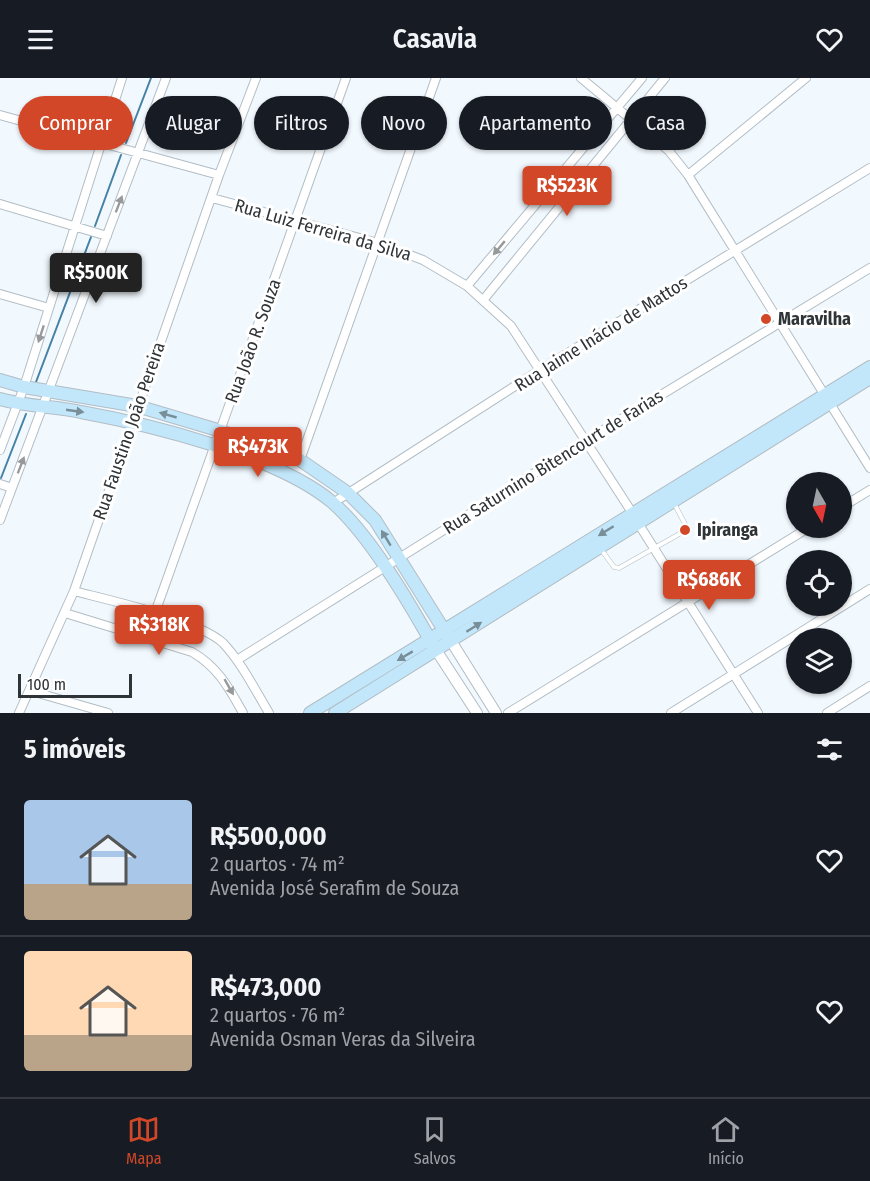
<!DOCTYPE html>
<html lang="pt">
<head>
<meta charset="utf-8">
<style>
  body { margin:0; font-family:"Fira Sans Condensed",sans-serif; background:#20242c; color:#f1f3f6; height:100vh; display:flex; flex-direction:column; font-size:22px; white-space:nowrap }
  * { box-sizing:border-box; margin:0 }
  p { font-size:20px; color:#9ea1a6 }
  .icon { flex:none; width:33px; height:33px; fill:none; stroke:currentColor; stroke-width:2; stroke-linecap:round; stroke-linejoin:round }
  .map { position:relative; height:635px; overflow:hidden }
  .sheet { display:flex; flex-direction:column; background:#171b24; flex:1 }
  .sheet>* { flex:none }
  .guide { position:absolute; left:18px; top:18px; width:834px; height:54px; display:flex; gap:12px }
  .needle { width:39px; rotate:171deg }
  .buttons { position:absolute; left:786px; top:394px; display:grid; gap:12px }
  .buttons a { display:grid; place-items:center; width:66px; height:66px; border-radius:50%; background:#171b24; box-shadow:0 2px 4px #0004; font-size:30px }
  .scale { position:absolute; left:18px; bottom:15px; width:114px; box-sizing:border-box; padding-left:6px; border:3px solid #2f3437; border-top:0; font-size:16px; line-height:21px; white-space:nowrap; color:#2f3437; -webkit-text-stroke:4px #fff; paint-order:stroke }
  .price { position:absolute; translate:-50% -51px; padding:0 14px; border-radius:6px; background:#d14727; color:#fff; font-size:20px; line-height:39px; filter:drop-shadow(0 2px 3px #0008) }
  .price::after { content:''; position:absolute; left:50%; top:36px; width:18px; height:14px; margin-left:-9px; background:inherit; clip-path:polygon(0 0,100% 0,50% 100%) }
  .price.on { background:#222; color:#fff }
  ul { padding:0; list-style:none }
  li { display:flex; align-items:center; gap:18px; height:150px; padding:0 24px }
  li+li { border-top:2px solid #363941 }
  li span { display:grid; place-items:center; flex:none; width:168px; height:120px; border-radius:6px; color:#555 }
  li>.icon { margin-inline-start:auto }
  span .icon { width:72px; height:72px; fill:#fffc; stroke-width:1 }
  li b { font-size:26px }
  h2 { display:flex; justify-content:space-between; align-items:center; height:72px; padding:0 24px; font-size:26px }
  .tag { padding:0 21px; border-radius:27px; background:#171b24; box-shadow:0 2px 4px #0004; font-size:21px; line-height:54px }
  .tag.on { background:#d14727; color:#fff }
  header { display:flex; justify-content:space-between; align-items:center; height:78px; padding:0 24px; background:#171b24; font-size:27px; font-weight:600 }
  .tab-bar { display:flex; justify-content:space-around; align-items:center; height:84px; border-top:2px solid #363941; background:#171b24; font-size:16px; color:#9ea1a6 }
  .tab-bar a { display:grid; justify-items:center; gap:3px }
  .tab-bar .on { color:#d14727 }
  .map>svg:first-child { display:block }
</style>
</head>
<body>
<header><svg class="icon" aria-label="menu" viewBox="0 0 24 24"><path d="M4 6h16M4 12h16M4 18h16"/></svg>Casavia<svg class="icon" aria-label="heart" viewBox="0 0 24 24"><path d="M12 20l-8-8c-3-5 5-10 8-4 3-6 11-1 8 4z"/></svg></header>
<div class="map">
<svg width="870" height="635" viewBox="0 0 870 635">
  <rect width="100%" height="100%" fill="#f2f9fe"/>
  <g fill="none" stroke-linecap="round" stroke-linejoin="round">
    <!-- stream -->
    <path stroke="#4582a6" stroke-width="2" d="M 126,65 L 151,0
      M 95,148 L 121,77
      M 36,304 L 91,159
      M 1,400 L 26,336"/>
    <!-- service casing -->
    <g stroke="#b2bdc5" stroke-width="5">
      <path id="service" d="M 600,470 L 614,489 L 619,490 L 681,455 L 685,446 L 674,425"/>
    </g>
    <!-- minor casing -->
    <g stroke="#b2bdc5" stroke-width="10">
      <path id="minor" d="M 581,0 L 669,73 L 688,97 L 870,390
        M 0,37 L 219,97
        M 688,97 L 806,0
        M 548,112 L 562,124
        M 212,120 L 378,165 L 423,182 L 467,208 L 511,248 L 633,436
        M 0,126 L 107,158
        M 467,208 L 642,0
        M 0,216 L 49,230
        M 484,221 L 665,0
        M 0,372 L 24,309 L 122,0
        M 300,382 L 436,0
        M 0,406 L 12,410
        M 333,425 L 540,292 L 870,90
        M 842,429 L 870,412
        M 0,442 L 166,0
        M 638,445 L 758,635
        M 74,513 C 108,522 199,542 223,565 C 242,585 255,612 269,635
        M 65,535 L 192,574 C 218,589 229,610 243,635
        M 146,560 L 346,0
        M 237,582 L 587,362 L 870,190
        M 31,613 L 108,635
        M 19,635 L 74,513 L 219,97 L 256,0
        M 508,635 L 808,450
        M 671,635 L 870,511
        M 827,635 L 870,608"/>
    </g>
    <!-- tertiary casing -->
    <g stroke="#b2bdc5" stroke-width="12">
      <path id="tertiary" d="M 451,563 L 496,635
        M 436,572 L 477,635"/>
    </g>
    <!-- secondary casing -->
    <g stroke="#b2bdc5" stroke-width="14">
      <path id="secondary" d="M 0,302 L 24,309 L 137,328 L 221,353 L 300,382 L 348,415 L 375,442 L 449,560
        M 0,321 C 27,329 54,328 81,334 C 152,347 277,378 332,424 C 370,457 409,524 434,569
        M 310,635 L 870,289
        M 335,635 L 870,300"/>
    </g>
    <!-- service -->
    <use href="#service" stroke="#fff" stroke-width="4"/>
    <!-- minor -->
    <use href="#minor" stroke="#fff" stroke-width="8"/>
    <!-- tertiary -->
    <use href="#tertiary" stroke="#fff" stroke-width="10"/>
    <!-- secondary -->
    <use href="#secondary" stroke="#c2e7fa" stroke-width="12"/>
  </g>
  <!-- one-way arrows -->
  <defs><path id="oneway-solid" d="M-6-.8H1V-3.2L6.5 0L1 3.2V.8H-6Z" transform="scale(1.5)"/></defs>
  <g fill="#979a9b">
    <use href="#oneway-solid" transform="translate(119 126) rotate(-69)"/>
    <use href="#oneway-solid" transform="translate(499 170) rotate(130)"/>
    <use href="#oneway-solid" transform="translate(41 256) rotate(108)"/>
    <use href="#oneway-solid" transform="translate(21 387) rotate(-69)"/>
    <use href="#oneway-solid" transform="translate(229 609) rotate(60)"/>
  </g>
  <g fill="#788e98">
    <use href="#oneway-solid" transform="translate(75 333) rotate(8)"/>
    <use href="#oneway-solid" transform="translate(168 337) rotate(-164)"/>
    <use href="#oneway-solid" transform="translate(606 453) rotate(148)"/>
    <use href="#oneway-solid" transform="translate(386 460) rotate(-121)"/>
    <use href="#oneway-solid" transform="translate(474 549) rotate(-32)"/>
    <use href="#oneway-solid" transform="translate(405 578) rotate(149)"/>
  </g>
  <!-- markers -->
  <g fill="#d14727" stroke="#fff" stroke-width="2">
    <circle cx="766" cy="241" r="6"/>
    <circle cx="685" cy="452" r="6"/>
  </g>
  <g text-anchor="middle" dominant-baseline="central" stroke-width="6" stroke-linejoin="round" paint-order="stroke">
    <!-- street labels -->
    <g font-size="18" fill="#2f3437" stroke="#fff">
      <text transform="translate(323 152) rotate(16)">Rua Luiz Ferreira da Silva</text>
      <text transform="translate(601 256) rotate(-32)">Rua Jaime Inácio de Mattos</text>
      <text transform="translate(253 263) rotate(-70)">Rua João R. Souza</text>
      <text transform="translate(129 353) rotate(-71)">Rua Faustino João Pereira</text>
      <text transform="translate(553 384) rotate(-32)">Rua Saturnino Bitencourt de Farias</text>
    </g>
    <!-- poi labels -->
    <g font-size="18" font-weight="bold" fill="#2f3437" stroke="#fff" text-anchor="start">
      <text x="778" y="241">Maravilha</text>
      <text x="697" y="452">Ipiranga</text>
    </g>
  </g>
</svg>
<div class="buttons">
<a><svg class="needle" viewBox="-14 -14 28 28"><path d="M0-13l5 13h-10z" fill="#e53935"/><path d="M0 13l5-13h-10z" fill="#9ea1a6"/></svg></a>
<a><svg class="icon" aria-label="locate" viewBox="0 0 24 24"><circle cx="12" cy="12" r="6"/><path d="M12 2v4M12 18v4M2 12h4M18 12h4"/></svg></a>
<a><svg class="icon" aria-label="layers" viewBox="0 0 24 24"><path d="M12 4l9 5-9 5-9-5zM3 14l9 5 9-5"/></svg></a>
</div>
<div class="scale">100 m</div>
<b class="price" style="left:567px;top:139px">R$523K</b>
<b class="price on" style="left:96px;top:226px">R$500K</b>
<b class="price" style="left:258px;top:400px">R$473K</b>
<b class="price" style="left:709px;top:533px">R$686K</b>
<b class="price" style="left:159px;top:578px">R$318K</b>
<div class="guide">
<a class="tag on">Comprar</a>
<a class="tag">Alugar</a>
<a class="tag">Filtros</a>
<a class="tag">Novo</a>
<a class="tag">Apartamento</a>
<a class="tag">Casa</a>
</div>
</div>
<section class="sheet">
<h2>5 imóveis<svg class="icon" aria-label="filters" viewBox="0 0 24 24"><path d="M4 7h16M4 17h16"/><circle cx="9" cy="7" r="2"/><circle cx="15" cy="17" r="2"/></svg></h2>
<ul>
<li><span style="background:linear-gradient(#a9c7e8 70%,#b9a48a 0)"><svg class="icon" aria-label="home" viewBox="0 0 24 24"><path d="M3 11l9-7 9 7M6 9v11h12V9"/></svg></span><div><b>R$500,000</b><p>2 quartos · 74 m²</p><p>Avenida José Serafim de Souza</p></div><svg class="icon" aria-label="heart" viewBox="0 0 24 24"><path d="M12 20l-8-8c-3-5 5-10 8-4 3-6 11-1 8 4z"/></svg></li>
<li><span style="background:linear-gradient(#ffd9b3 70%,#b9a48a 0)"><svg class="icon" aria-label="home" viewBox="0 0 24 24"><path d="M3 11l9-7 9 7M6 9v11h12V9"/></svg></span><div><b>R$473,000</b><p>2 quartos · 76 m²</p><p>Avenida Osman Veras da Silveira</p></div><svg class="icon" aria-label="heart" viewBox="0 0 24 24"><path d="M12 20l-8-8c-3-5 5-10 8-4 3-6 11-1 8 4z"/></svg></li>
</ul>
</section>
<nav class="tab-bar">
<a class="on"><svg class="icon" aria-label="map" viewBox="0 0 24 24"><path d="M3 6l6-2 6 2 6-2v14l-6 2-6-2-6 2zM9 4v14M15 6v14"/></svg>Mapa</a>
<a><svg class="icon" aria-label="saved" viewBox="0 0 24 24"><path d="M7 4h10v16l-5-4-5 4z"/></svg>Salvos</a>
<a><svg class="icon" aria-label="home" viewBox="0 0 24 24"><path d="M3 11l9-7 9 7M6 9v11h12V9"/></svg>Início</a>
</nav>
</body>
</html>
